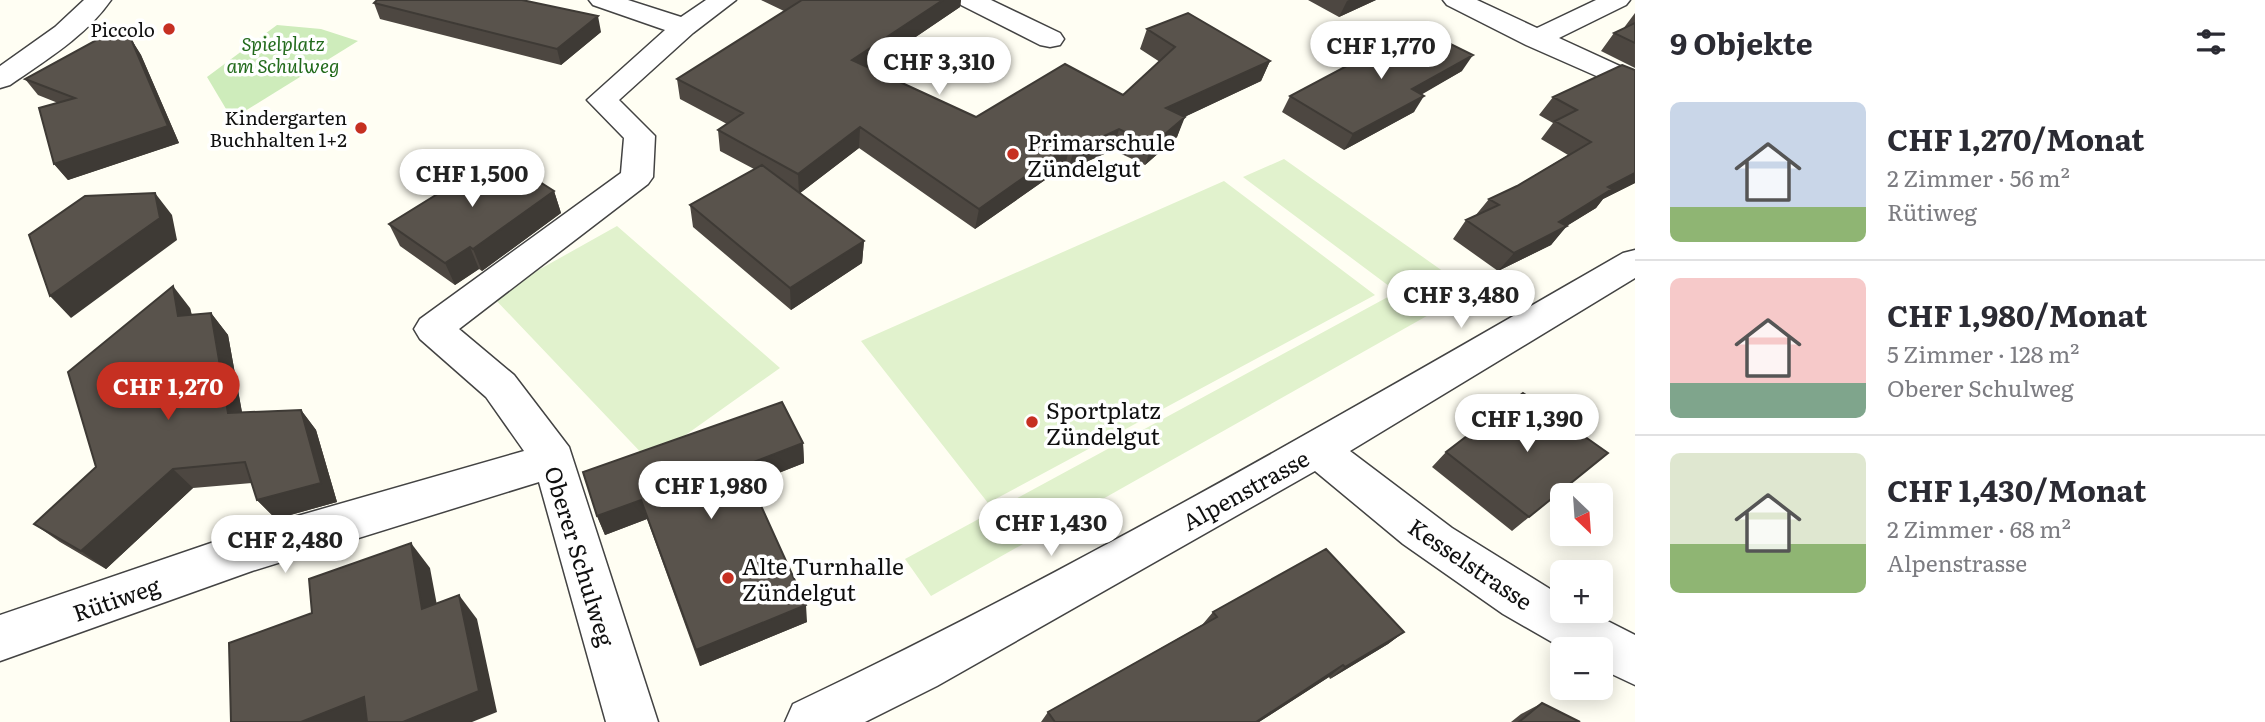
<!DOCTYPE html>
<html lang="de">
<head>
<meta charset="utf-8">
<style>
  body { margin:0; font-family:Literata,serif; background:#f7f7f7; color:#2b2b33; height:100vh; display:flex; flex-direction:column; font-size:26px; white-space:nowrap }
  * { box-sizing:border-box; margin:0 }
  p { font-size:23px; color:#7c7c81 }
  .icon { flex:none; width:38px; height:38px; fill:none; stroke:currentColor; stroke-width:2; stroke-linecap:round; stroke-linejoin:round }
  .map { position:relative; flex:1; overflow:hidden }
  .sheet { display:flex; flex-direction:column; background:#fff; width:630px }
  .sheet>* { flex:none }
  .needle { width:46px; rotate:155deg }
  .fabs { position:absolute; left:1550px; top:483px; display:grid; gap:14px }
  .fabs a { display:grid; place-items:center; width:63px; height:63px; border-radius:10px; background:#fff; box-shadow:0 4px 18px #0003; font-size:35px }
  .price { position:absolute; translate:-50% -60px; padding:0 16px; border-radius:24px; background:#fff; color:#222; font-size:23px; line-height:46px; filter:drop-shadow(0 2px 4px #0008) }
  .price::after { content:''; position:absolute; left:50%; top:42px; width:21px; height:16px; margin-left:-10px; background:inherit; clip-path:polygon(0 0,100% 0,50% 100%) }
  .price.current { background:#c63022; color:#fff }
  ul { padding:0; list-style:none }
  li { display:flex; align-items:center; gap:21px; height:175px; padding:0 35px }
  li+li { border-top:2px solid #e1e1e2 }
  li span { display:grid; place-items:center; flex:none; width:196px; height:140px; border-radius:10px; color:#555 }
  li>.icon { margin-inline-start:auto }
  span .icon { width:84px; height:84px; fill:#fffc; stroke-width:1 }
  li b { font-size:30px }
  h2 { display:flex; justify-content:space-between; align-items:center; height:84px; padding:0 35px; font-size:30px }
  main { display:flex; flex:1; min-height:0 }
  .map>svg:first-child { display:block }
</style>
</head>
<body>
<main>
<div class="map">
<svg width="1635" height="722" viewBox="0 0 1635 722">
  <rect width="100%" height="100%" fill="#fffef3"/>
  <!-- green -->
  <path fill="#ceecbb" d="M 277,25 L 321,29 L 358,41 L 232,119 L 207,77 Z"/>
  <!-- pitch -->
  <path fill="#e1f2cd" d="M 1284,159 L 1471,291 L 931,596 L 905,559 L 1397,292 L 1243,177 Z
    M 1224,181 L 1375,295 L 988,503 L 861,341 Z
    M 617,226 L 780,368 L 649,461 L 492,296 Z"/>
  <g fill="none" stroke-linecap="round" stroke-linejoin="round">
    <!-- minor casing -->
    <g stroke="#434343" stroke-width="3">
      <path id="minor" d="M 84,0 L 111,0 C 86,36 46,60 10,85 L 0,88 L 0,66 L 55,27 Z
        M 589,0 L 628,0 L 681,17 L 706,0 L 736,0 L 693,33 L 619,100 L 655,136 L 653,177 L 648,184 L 459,329 L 514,375 L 569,447 L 658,722 L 606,722 L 539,482 L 252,571 L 0,661 L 0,615 L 252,529 L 524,451 L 486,397 L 420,339 L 414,329 L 420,319 L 621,173 L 624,138 L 587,100 L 665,30 L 593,5 Z
        M 957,0 L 991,0 L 1060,33 L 1064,39 L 1060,45 L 1050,47 L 1040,45 L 961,5 Z
        M 1443,0 L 1477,0 L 1537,28 L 1596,0 L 1630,0 L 1626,5 L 1559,38 L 1635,73 L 1635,93 L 1526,45 L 1447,5 Z
        M 1635,250 L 1635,278 L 1350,451 L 1452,528 L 1563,597 L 1563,611 L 1588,611 L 1635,635 L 1635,685 L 1601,669 L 1601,649 L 1564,649 L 1503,614 L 1403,544 L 1315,471 L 937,686 L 865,722 L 785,722 L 793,704 C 1077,569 1350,410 1623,253 Z"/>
    </g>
    <!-- minor -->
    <use href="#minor" fill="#fff" fill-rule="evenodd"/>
  </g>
  <!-- wall -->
  <path fill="#4d4741" d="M 761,0 L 961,0 L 960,7 L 870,68 L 976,117 L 1123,95 L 1160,62 L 1140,49 L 1147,29 L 1270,61 L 1261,81 L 1184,117 L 1177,137 L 1145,165 L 1113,150 L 1068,170 L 1065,166 L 975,229 L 859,148 L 800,193 L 864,241 L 862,263 L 791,310 L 693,227 L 690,205 L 754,169 L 720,151 L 718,130 L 727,124 L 680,99 L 677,79 L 784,11 Z
    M 1308,0 L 1376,0 L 1339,17 Z
    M 374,3 L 601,32 L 561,65 L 380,19 Z
    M 1635,13 L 1635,68 L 1601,51 L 1614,33 L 1623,29 Z
    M 131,39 L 141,55 L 179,143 L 68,180 L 54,164 L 58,103 L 38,95 L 25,79 Z
    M 1635,70 L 1635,183 L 1603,199 L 1596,208 L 1566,226 L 1551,245 L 1498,271 L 1453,239 L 1466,220 L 1475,216 L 1489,199 L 1517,186 L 1568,155 L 1541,139 L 1553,123 L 1539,115 L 1553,97 Z
    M 1462,71 L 1421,94 L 1414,112 L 1344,150 L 1282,112 L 1290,96 Z
    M 554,191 L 561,213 L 482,271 L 479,269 L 455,285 L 400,246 L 389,224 Z
    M 190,308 L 192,315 L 211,313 L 228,335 L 242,413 L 301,410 L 316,430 L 337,502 L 276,519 L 257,500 L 252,483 L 193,488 L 106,569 L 60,542 L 34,524 L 96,467 Z
    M 803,443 L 804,463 L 751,484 L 807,622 L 700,666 L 647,519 L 605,535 L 597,516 Z
    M 1446,452 L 1608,453 L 1512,531 L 1432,467 Z
    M 1213,612 L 1404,632 L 1388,644 L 1330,679 L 1329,677 L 1259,722 L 1041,722 L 1048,712 L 1202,625 Z
    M 1542,703 L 1580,722 L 1511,722 L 1521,714 Z"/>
  <!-- shaded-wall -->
  <path fill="#3e3a35" d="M 943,0 L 961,0 L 960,7 L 852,80 L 852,60 Z
    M 1349,0 L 1376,0 L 1339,17 L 1347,1 Z
    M 598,16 L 601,32 L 561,65 L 557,49 Z
    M 131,39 L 141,55 L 179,143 L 68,180 L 54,164 Z
    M 1473,55 L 1462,71 L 1402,106 L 1412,89 Z
    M 1270,61 L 1261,81 L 1159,129 L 1166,108 Z
    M 1424,96 L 1414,112 L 1344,150 L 1353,134 Z
    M 1185,117 L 1177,137 L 1145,165 L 1152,145 Z
    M 860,127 L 859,148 L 799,194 L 798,174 Z
    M 1119,129 L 1113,150 L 1068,170 L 1074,150 Z
    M 1070,145 L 1065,166 L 975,229 L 979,209 Z
    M 1635,173 L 1635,183 L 1603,199 L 1596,208 L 1562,229 L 1567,226 L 1551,245 L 1498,271 L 1514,253 L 1608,187 Z
    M 554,191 L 561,213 L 482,271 L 473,249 Z
    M 155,193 L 172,215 L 177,240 L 71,318 L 50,296 Z
    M 864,241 L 862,263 L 791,310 L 790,288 Z
    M 470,247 L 479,269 L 455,285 L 445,263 Z
    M 173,286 L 190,308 L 196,337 L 178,316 Z
    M 211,313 L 228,335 L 246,434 L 228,413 Z
    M 301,410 L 316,430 L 337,502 L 276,519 L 257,500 Z
    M 803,443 L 804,463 L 745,486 L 743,466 Z
    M 173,469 L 193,488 L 106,569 L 81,551 Z
    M 641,500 L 647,519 L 605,535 L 597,516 Z
    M 411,543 L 430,568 L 442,632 L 422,609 Z
    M 459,595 L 477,619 L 497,712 L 472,722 L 403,722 Z
    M 806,605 L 807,622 L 700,666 L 696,650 Z
    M 1404,632 L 1388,644 L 1330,679 L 1345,667 Z
    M 1343,665 L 1329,677 L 1259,722 L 1256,722 Z
    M 364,697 L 376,722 L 301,722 Z"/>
  <!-- building -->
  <path fill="#59534c" stroke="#3e3a35" stroke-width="2" d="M 377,0 L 522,0 L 598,16 L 557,49 L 374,3 Z
    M 802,0 L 943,0 L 852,60 L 976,117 L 1065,64 L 1123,95 L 1175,47 L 1147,29 L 1188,13 L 1270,61 L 1166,108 L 1185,117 L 1152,145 L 1119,129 L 1074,150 L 1070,145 L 979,209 L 860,127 L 798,174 L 718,130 L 743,113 L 677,79 Z
    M 1635,23 L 1635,43 L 1614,33 Z
    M 1418,28 L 1473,55 L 1412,89 L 1424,96 L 1353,134 L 1290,96 Z
    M 111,32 L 131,39 L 168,126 L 54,164 L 39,108 L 75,98 L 25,79 Z
    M 1622,65 L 1635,70 L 1635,173 L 1608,187 L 1612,189 L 1559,222 L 1567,226 L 1514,253 L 1466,220 L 1499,205 L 1489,199 L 1517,186 L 1591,142 L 1555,121 L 1577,110 L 1553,97 Z
    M 499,156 L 554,191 L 473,249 L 470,247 L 445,263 L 389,224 Z
    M 762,165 L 864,241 L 790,288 L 690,205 Z
    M 155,193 L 160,218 L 50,296 L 29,235 L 85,196 Z
    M 173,286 L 178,316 L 211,313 L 228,413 L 301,410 L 321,483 L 257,500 L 245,462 L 173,469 L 81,551 L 34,524 L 96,467 L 68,372 Z
    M 1523,393 L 1608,453 L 1529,517 L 1446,452 Z
    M 782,402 L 803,443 L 743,466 L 806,605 L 696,650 L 641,500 L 597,516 L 583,472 Z
    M 411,543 L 422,609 L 459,595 L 479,691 L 403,722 L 367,722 L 364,697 L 301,722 L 231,722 L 229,643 L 312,613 L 309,579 Z
    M 1326,549 L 1404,632 L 1345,667 L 1343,665 L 1256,722 L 1055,722 L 1048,712 L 1217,617 L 1213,612 Z
    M 1542,703 L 1580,722 L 1519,722 Z"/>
  <!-- markers -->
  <g fill="#c63022" stroke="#fff" stroke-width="2.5">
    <circle cx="169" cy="29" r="7"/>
    <circle cx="361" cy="128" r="7"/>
    <circle cx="1013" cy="154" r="7"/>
    <circle cx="1032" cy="422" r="7"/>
    <circle cx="728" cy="578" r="7"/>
  </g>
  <g text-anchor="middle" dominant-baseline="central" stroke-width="7" stroke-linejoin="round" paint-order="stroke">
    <!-- far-poi labels -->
    <g font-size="19" fill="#101010" stroke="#fff" text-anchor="end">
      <text x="155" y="29">Piccolo</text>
      <text x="347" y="117">Kindergarten<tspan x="347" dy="22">Buchhalten 1+2</tspan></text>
    </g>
    <!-- far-park labels -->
    <g font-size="19" font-style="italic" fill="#236b1d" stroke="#fff">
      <text x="283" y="43">Spielplatz<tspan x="283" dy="22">am Schulweg</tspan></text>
    </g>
    <!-- poi labels -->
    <g font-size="23" fill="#101010" stroke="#fff" text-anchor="start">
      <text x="1027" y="141">Primarschule<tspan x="1027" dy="26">Zündelgut</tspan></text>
      <text x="1046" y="409">Sportplatz<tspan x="1046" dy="26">Zündelgut</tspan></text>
      <text x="742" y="565">Alte Turnhalle<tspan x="742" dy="26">Zündelgut</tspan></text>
    </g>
    <!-- street labels -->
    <g font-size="23" fill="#101010" stroke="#fff">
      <text transform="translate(1245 489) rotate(-29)">Alpenstrasse</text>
      <text transform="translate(581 556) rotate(73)">Oberer Schulweg</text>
      <text transform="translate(1471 563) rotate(34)">Kesselstrasse</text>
      <text transform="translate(116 598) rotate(-19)">Rütiweg</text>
    </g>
  </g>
</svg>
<div class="fabs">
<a><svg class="needle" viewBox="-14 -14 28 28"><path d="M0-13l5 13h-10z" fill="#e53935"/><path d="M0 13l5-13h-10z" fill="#7c7c81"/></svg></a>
<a>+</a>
<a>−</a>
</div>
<b class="price" style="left:1381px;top:81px">CHF 1,770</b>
<b class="price" style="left:939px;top:97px">CHF 3,310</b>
<b class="price" style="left:472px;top:209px">CHF 1,500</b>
<b class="price" style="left:1461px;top:330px">CHF 3,480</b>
<b class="price current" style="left:168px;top:422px">CHF 1,270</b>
<b class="price" style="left:1527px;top:454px">CHF 1,390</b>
<b class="price" style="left:711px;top:521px">CHF 1,980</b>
<b class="price" style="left:1051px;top:558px">CHF 1,430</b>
<b class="price" style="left:285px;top:575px">CHF 2,480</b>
</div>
<section class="sheet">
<h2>9 Objekte<svg class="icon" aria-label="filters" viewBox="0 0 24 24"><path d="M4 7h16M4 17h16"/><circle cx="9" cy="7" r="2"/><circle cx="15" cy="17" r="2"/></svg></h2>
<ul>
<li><span style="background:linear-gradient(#c9d6e8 75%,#8fb573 0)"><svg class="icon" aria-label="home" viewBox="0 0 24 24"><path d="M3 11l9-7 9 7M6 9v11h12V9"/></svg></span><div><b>CHF 1,270/Monat</b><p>2 Zimmer · 56 m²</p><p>Rütiweg</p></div></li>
<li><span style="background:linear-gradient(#f6c9c9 75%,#7fa58c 0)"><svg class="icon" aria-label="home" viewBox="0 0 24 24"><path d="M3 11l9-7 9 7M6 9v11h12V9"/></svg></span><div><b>CHF 1,980/Monat</b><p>5 Zimmer · 128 m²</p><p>Oberer Schulweg</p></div></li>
<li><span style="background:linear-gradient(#dfe7d0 65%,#8fb573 0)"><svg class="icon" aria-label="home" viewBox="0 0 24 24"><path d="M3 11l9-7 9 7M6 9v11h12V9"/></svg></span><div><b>CHF 1,430/Monat</b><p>2 Zimmer · 68 m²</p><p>Alpenstrasse</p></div></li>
</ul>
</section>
</main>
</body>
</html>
